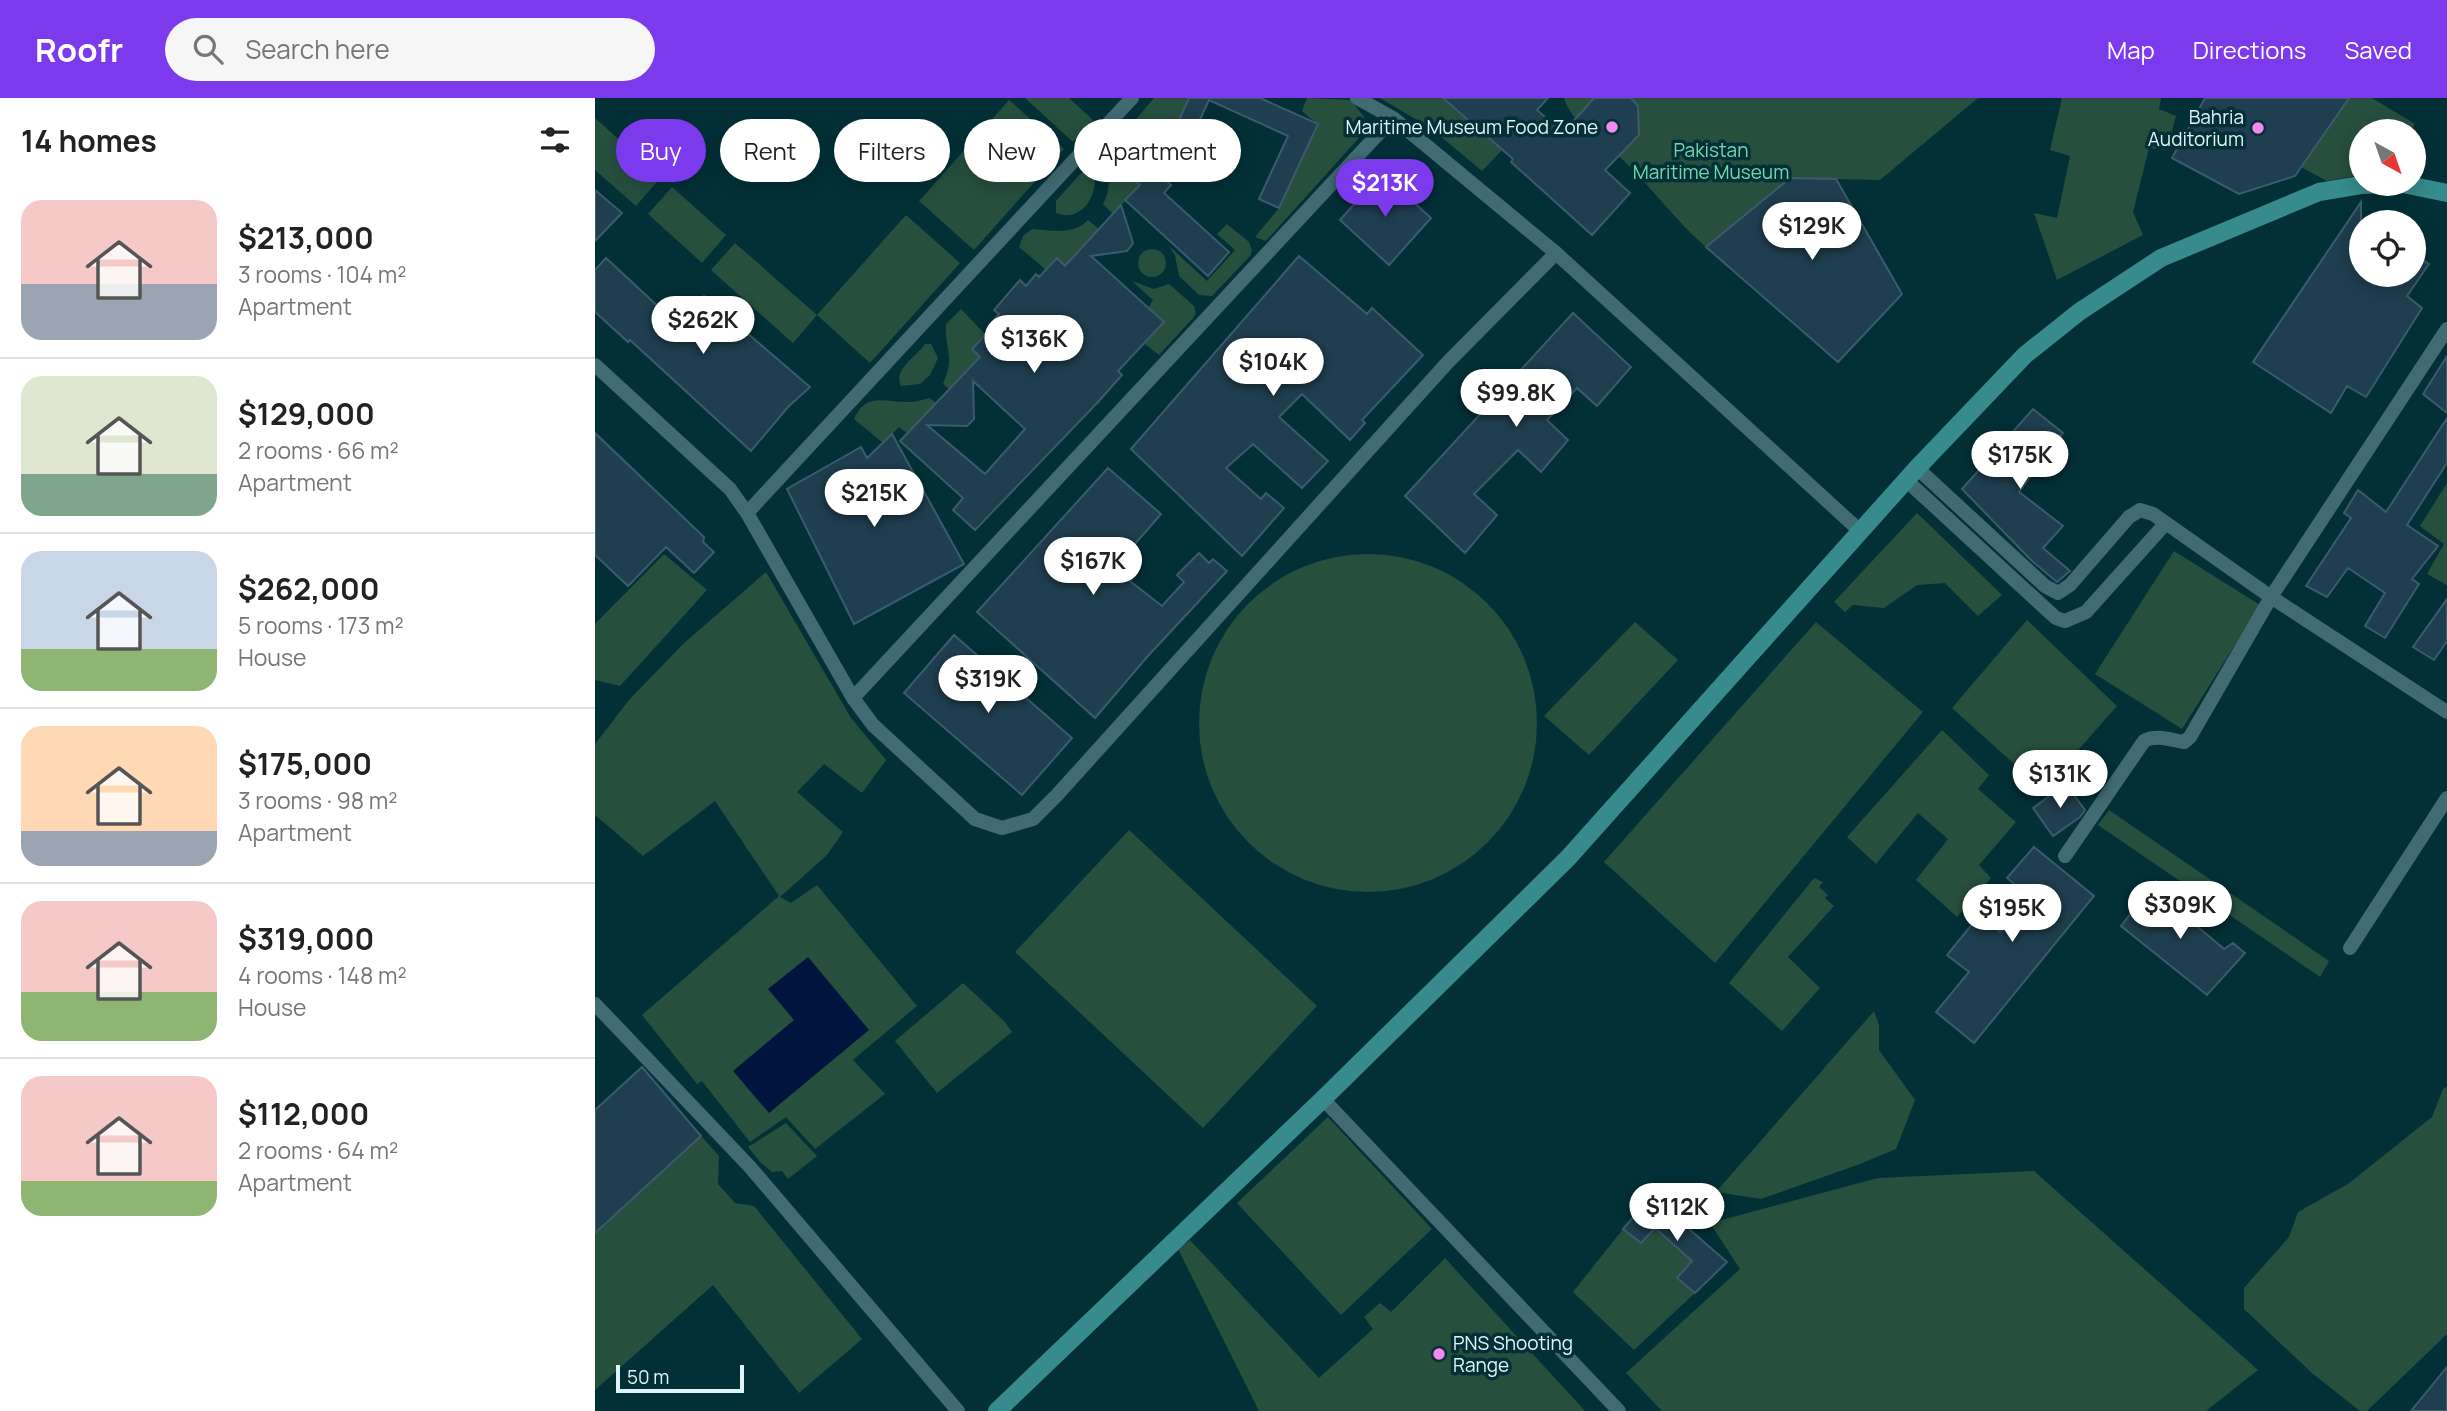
<!DOCTYPE html>
<html lang="en">
<head>
<meta charset="utf-8">
<style>
  body { margin:0; font-family:Manrope,sans-serif; background:#f6f6f6; color:#222; height:100vh; display:flex; flex-direction:column; font-size:26px; white-space:nowrap }
  * { box-sizing:border-box; margin:0 }
  p { font-size:23px; color:#767676 }
  .icon { flex:none; width:38px; height:38px; fill:none; stroke:currentColor; stroke-width:2; stroke-linecap:round; stroke-linejoin:round }
  .map { position:relative; flex:1; overflow:hidden }
  .sheet { display:flex; flex-direction:column; background:#fff; width:595px }
  .sheet>* { flex:none }
  .guide { position:absolute; left:21px; top:21px; width:665px; height:63px; display:flex; gap:14px }
  .needle { width:46px; rotate:140deg }
  .tools { position:absolute; left:1754px; top:21px; display:grid; gap:14px }
  .tools a { display:grid; place-items:center; width:77px; height:77px; border-radius:50%; background:#fff; box-shadow:0 4px 18px #0003; font-size:35px }
  .scale { position:absolute; left:21px; bottom:18px; width:128px; box-sizing:border-box; padding-left:7px; border:4px solid #def4f8; border-top:0; font-size:19px; line-height:24px; white-space:nowrap; color:#def4f8; -webkit-text-stroke:5px #033037; paint-order:stroke }
  .price { position:absolute; translate:-50% -60px; padding:0 16px; border-radius:24px; background:#fff; color:#222; font-size:23px; line-height:46px; filter:drop-shadow(0 2px 4px #0008) }
  .price::after { content:''; position:absolute; left:50%; top:42px; width:21px; height:16px; margin-left:-10px; background:inherit; clip-path:polygon(0 0,100% 0,50% 100%) }
  .price.active { background:#7c3aed; color:#fff }
  ul { padding:0; list-style:none }
  li { display:flex; align-items:center; gap:21px; height:175px; padding:0 21px }
  li+li { border-top:2px solid #e0e0e0 }
  li span { display:grid; place-items:center; flex:none; width:196px; height:140px; border-radius:21px; color:#555 }
  li>.icon { margin-inline-start:auto }
  span .icon { width:84px; height:84px; fill:#fffc; stroke-width:1 }
  li b { font-size:30px }
  h2 { display:flex; justify-content:space-between; align-items:center; height:84px; padding:0 21px; font-size:30px }
  .tag { padding:0 24px; border-radius:32px; background:#fff; box-shadow:0 4px 18px #0003; font-size:24px; line-height:63px }
  .tag.active { background:#7c3aed; color:#fff }
  header { display:flex; align-items:center; gap:42px; box-sizing:border-box; height:98px; padding:0 35px; background:#7c3aed; color:#fff }
  header strong { font-size:33px }
  nav { display:flex; gap:38px; margin-inline-start:auto; font-size:24px }
  .search { width:490px; height:63px; background:#f6f6f6; display:flex; align-items:center; gap:18px; box-sizing:border-box; padding:0 24px; border-radius:38px; color:#767676; font-size:26px }
  main { display:flex; flex:1; min-height:0 }
  .map>svg:first-child { display:block }
</style>
</head>
<body>
<header>
<strong>Roofr</strong>
<div class="search"><svg class="icon" aria-label="search" viewBox="0 0 24 24"><circle cx="10" cy="10" r="6"/><path d="M15 15l6 6"/></svg>Search here</div>
<nav><a>Map</a><a>Directions</a><a>Saved</a></nav>
</header>
<main>
<section class="sheet">
<h2>14 homes<svg class="icon" aria-label="filters" viewBox="0 0 24 24"><path d="M4 7h16M4 17h16"/><circle cx="9" cy="7" r="2"/><circle cx="15" cy="17" r="2"/></svg></h2>
<ul>
<li><span style="background:linear-gradient(#f6c9c9 60%,#9aa5b1 0)"><svg class="icon" aria-label="home" viewBox="0 0 24 24"><path d="M3 11l9-7 9 7M6 9v11h12V9"/></svg></span><div><b>$213,000</b><p>3 rooms · 104 m²</p><p>Apartment</p></div></li>
<li><span style="background:linear-gradient(#dfe7d0 70%,#7fa58c 0)"><svg class="icon" aria-label="home" viewBox="0 0 24 24"><path d="M3 11l9-7 9 7M6 9v11h12V9"/></svg></span><div><b>$129,000</b><p>2 rooms · 66 m²</p><p>Apartment</p></div></li>
<li><span style="background:linear-gradient(#c9d6e8 70%,#8fb573 0)"><svg class="icon" aria-label="home" viewBox="0 0 24 24"><path d="M3 11l9-7 9 7M6 9v11h12V9"/></svg></span><div><b>$262,000</b><p>5 rooms · 173 m²</p><p>House</p></div></li>
<li><span style="background:linear-gradient(#ffd9b3 75%,#9aa5b1 0)"><svg class="icon" aria-label="home" viewBox="0 0 24 24"><path d="M3 11l9-7 9 7M6 9v11h12V9"/></svg></span><div><b>$175,000</b><p>3 rooms · 98 m²</p><p>Apartment</p></div></li>
<li><span style="background:linear-gradient(#f6c9c9 65%,#8fb573 0)"><svg class="icon" aria-label="home" viewBox="0 0 24 24"><path d="M3 11l9-7 9 7M6 9v11h12V9"/></svg></span><div><b>$319,000</b><p>4 rooms · 148 m²</p><p>House</p></div></li>
<li><span style="background:linear-gradient(#f6c9c9 75%,#8fb573 0)"><svg class="icon" aria-label="home" viewBox="0 0 24 24"><path d="M3 11l9-7 9 7M6 9v11h12V9"/></svg></span><div><b>$112,000</b><p>2 rooms · 64 m²</p><p>Apartment</p></div></li>
</ul>
</section>
<div class="map">
<svg width="1852" height="1313" viewBox="0 0 1852 1313">
  <rect width="100%" height="100%" fill="#033037"/>
  <!-- green -->
  <path fill="#264f3e" d="M 430,0 L 474,0 L 498,22 L 478,44 Z
    M 559,0 L 594,0 L 569,55 L 554,48 L 554,39 L 540,29 L 541,21 Z
    M 712,0 L 756,2 L 769,19 L 768,29 L 763,41 L 671,143 L 660,139 L 684,110 L 722,26 L 707,13 Z
    M 785,0 L 848,0 L 907,52 L 887,73 L 837,31 Z
    M 969,0 L 1383,0 L 1285,82 L 1195,80 L 1111,149 C 1081,123 1057,90 1028,62 C 1009,43 977,27 969,0 Z
    M 1467,0 L 1566,0 L 1564,11 L 1581,18 L 1572,52 L 1554,50 L 1538,114 L 1548,137 L 1462,182 L 1439,115 L 1462,120 L 1475,58 L 1455,52 Z
    M 1754,0 L 1777,0 L 1820,26 L 1816,33 L 1766,33 L 1766,77 L 1732,83 L 1706,69 Z
    M 414,2 L 469,51 L 379,152 L 324,103 Z
    M 0,20 L 66,79 L 41,108 L 0,72 Z
    M 530,35 L 555,54 L 558,61 L 553,66 L 549,63 L 536,77 L 545,87 L 518,116 L 508,106 C 521,81 507,74 510,52 Z
    M 493,74 L 500,83 C 499,104 483,124 461,115 L 461,103 L 486,75 Z
    M 77,89 L 131,137 L 107,165 L 53,116 Z
    M 311,117 L 365,165 L 275,265 L 222,217 L 198,245 L 116,172 L 140,145 L 222,217 Z
    M 493,122 L 504,131 L 470,168 L 461,160 L 451,172 L 424,149 L 428,138 L 437,131 C 456,132 478,138 493,122 Z
    M 632,126 L 654,144 L 657,153 L 655,158 L 617,198 L 604,197 L 584,178 L 580,157 L 573,147 L 612,183 L 640,152 L 622,136 Z
    M543 165a14 14 0 1 1 28 0a14 14 0 1 1-28 0Z
    M 537,183 L 559,191 L 574,186 L 599,208 L 601,215 L 598,220 L 564,257 L 550,246 L 568,224 L 553,210 L 558,202 Z
    M 366,211 L 391,237 L 385,259 L 354,291 L 348,286 C 361,256 349,253 351,226 Z
    M 330,246 L 336,246 L 343,260 L 335,277 L 325,286 L 306,288 C 298,271 321,259 330,246 Z
    M 335,300 L 341,305 L 312,335 L 304,329 L 288,345 L 259,321 C 271,294 289,304 312,304 C 320,304 327,302 335,300 Z
    M 1852,385 L 1852,487 L 1832,476 L 1849,446 L 1825,428 Z
    M 1322,415 L 1407,497 L 1383,518 L 1350,485 L 1322,487 L 1289,510 L 1258,507 L 1250,514 L 1239,504 Z
    M 1579,453 L 1665,507 L 1587,631 L 1500,576 Z
    M 69,456 L 112,492 L 25,588 L 0,582 L 0,526 Z
    M604 625a169 169 0 1 1 338 0a169 169 0 1 1-338 0Z
    M 171,474 L 256,620 L 291,662 L 267,695 L 229,666 L 202,694 L 248,734 L 232,757 L 185,799 L 196,805 L 222,787 L 322,908 L 258,962 L 290,996 L 220,1051 L 191,1019 L 155,1044 L 107,983 L 102,986 L 47,917 L 184,798 L 120,703 L 48,758 L 0,717 L 0,646 L 34,602 L 88,546 Z
    M 1432,522 L 1522,608 L 1448,692 L 1357,610 Z
    M 1040,524 L 1083,562 L 994,657 L 949,618 Z
    M 1221,524 L 1328,614 L 1120,865 L 1009,764 Z
    M 1347,632 L 1394,677 L 1383,691 L 1421,724 L 1384,767 L 1396,780 L 1362,819 L 1321,782 L 1353,741 L 1323,715 L 1281,766 L 1252,739 Z
    M 1514,712 L 1734,863 L 1725,879 L 1503,727 Z
    M 534,732 L 722,908 L 608,1030 L 420,854 Z
    M 1219,780 L 1228,784 L 1224,789 L 1233,797 L 1230,800 L 1239,808 L 1193,859 L 1225,890 L 1187,933 L 1134,885 Z
    M 368,885 L 409,923 L 417,934 L 342,995 L 300,943 Z
    M 1279,913 L 1284,927 L 1284,952 L 1320,1002 L 1301,1051 L 1265,1066 L 1166,1101 L 1121,1094 Z
    M 1852,989 L 1852,1236 L 1772,1313 L 1765,1313 L 1718,1276 L 1649,1211 L 1649,1190 L 1694,1139 L 1703,1114 L 1753,1086 L 1837,1019 L 1848,991 Z
    M 733,1019 L 837,1131 L 746,1217 L 642,1105 Z
    M 191,1025 L 222,1058 L 193,1081 L 187,1073 L 177,1074 L 165,1064 L 153,1049 Z
    M 106,1038 L 124,1058 L 123,1086 L 140,1105 L 159,1108 L 267,1241 L 204,1295 L 118,1187 L 0,1292 L 0,1135 Z
    M 1439,1073 L 1663,1272 L 1611,1313 L 1067,1313 L 1031,1275 L 1145,1171 L 1115,1125 L 1283,1080 Z
    M 1060,1130 L 1097,1163 L 1082,1180 L 1100,1195 L 1039,1252 L 978,1194 L 1028,1131 L 1045,1145 Z
    M 595,1142 L 724,1280 L 778,1231 L 769,1219 L 785,1205 L 796,1214 L 850,1160 L 990,1313 L 664,1313 L 583,1151 Z"/>
  <!-- water -->
  <path fill="#00153d" d="M 213,859 L 274,932 L 174,1015 L 138,973 L 199,922 L 173,891 Z"/>
  <!-- building -->
  <path fill="#1f3e4f" stroke="#3b5b6d" stroke-width="2" fill-rule="evenodd" d="M 594,0 L 665,0 L 723,26 L 684,110 L 664,101 L 693,38 L 614,2 L 586,62 L 569,55 Z
    M 848,0 L 953,0 L 942,12 L 968,35 L 999,0 L 1036,0 L 1043,8 L 1044,37 L 1010,72 L 1035,95 L 997,137 L 916,64 L 918,61 Z
    M 1610,0 L 1754,0 L 1700,78 L 1644,96 L 1577,60 Z
    M 550,62 L 576,87 L 569,95 L 634,154 L 613,178 L 530,102 L 545,87 L 535,78 Z
    M 787,75 L 836,120 L 794,167 L 745,122 Z
    M 1195,80 L 1241,81 L 1307,196 L 1243,264 L 1111,149 Z
    M 0,92 L 27,115 L 0,143 Z
    M 1766,104 L 1766,177 L 1818,177 L 1818,155 L 1834,166 L 1812,198 L 1827,210 L 1771,299 L 1752,288 L 1736,315 L 1658,264 Z
    M 526,107 L 538,145 L 532,153 L 496,158 L 569,224 L 523,273 L 527,277 L 503,304 L 380,432 L 358,412 L 368,400 L 305,343 L 385,259 L 377,251 L 395,232 L 393,229 L 404,216 L 399,212 L 425,182 L 431,188 L 441,176 L 444,179 L 462,160 L 470,168 ZM 378,283 L 430,331 L 390,376 L 332,327 L 372,328 L 379,321 Z
    M 704,158 L 772,216 L 777,210 L 828,257 L 767,322 L 770,325 L 755,342 L 707,296 L 684,319 L 733,363 L 707,390 L 658,346 L 631,370 L 666,401 L 671,395 L 689,410 L 647,458 L 536,351 Z
    M 11,160 L 81,225 L 109,198 L 215,289 L 193,309 L 156,353 L 35,242 L 33,244 L 0,214 L 0,172 Z
    M 978,215 L 1036,269 L 1002,308 L 982,290 L 952,322 L 973,342 L 946,374 L 923,352 L 879,396 L 902,417 L 870,455 L 810,398 Z
    M 1852,258 L 1852,315 L 1828,296 Z
    M 1438,311 L 1468,335 L 1424,394 L 1468,428 L 1448,450 L 1475,473 L 1462,484 L 1437,463 L 1367,391 Z
    M 1852,320 L 1852,365 L 1812,427 L 1843,448 L 1817,481 L 1824,486 L 1790,540 L 1770,528 L 1790,495 L 1753,470 L 1732,499 L 1711,488 L 1756,420 L 1749,415 L 1763,392 L 1791,414 Z
    M 0,335 L 109,439 L 108,444 L 119,454 L 99,475 L 71,449 L 33,488 L 0,457 Z
    M 297,336 L 369,466 L 259,526 L 192,391 L 266,349 L 272,360 Z
    M 513,370 L 566,416 L 526,462 L 541,476 L 535,483 L 567,508 L 589,484 L 582,477 L 604,455 L 614,465 L 618,461 L 632,473 L 552,559 L 500,620 L 382,514 Z
    M 1852,501 L 1852,543 L 1839,562 L 1818,549 Z
    M 359,537 L 477,640 L 427,697 L 309,595 Z
    M 1471,686 L 1490,712 L 1485,719 L 1458,738 L 1438,710 Z
    M 1439,749 L 1499,798 L 1379,945 L 1341,914 L 1374,874 L 1352,857 L 1387,814 L 1405,834 L 1436,800 L 1412,780 Z
    M 1561,783 L 1574,793 L 1571,802 L 1629,851 L 1638,845 L 1650,855 L 1612,897 L 1526,828 Z
    M 47,969 L 106,1038 L 0,1135 L 0,1012 Z
    M 1056,1098 L 1132,1164 L 1100,1195 L 1082,1180 L 1097,1163 L 1060,1130 L 1046,1145 L 1028,1131 Z
    M 1852,1269 L 1852,1313 L 1816,1313 Z"/>
  <g fill="none" stroke-linecap="round" stroke-linejoin="round">
    <!-- street -->
    <path stroke="#416a72" stroke-width="14" d="M 762,0 L 798,20 L 961,155 L 1265,433
      M 0,267 L 135,391 L 152,415 L 258,600 L 278,627 L 380,721 L 407,730 L 438,721 L 462,697 L 853,264 L 961,155
      M 1322,370 L 1450,488 L 1463,495 L 1475,487 L 1534,419 L 1545,412 L 1558,416 L 1676,499 L 1852,614
      M 1311,382 L 1451,511 L 1461,520 L 1470,523 L 1491,514 L 1571,425
      M 152,415 L 537,0
      M 258,600 L 798,20
      M 1470,758 L 1549,643 C 1561,636 1576,642 1589,644 L 1595,639 L 1676,499 L 1852,231
      M 1755,850 L 1852,700
      M 0,906 L 155,1069 L 363,1313
      M 728,1001 L 1024,1313"/>
    <!-- secondary -->
    <path stroke="#378b8d" stroke-width="18" d="M 1808,86 L 1852,95
      M 402,1313 L 728,1001 L 973,760 L 1322,370 L 1430,257 L 1484,214 L 1566,160 L 1724,94 L 1766,87 L 1792,86"/>
  </g>
  <!-- markers -->
  <g fill="#f589ee" stroke="#033037" stroke-width="2.5">
    <circle cx="1017" cy="29" r="7"/>
    <circle cx="1663" cy="30" r="7"/>
    <circle cx="844" cy="1256" r="7"/>
  </g>
  <g text-anchor="middle" dominant-baseline="central" stroke-width="7" stroke-linejoin="round" paint-order="stroke">
    <!-- poi labels -->
    <g font-size="19" fill="#def4f8" stroke="#033037" text-anchor="end">
      <text x="1649" y="19">Bahria<tspan x="1649" dy="22">Auditorium</tspan></text>
      <text x="1003" y="29">Maritime Museum Food Zone</text>
      <text x="858" y="1245" text-anchor="start">PNS Shooting<tspan x="858" dy="22">Range</tspan></text>
    </g>
    <!-- park labels -->
    <g font-size="19" fill="#71d6ab" stroke="#033037">
      <text x="1116" y="52">Pakistan<tspan x="1116" dy="22">Maritime Museum</tspan></text>
    </g>
  </g>
</svg>
<div class="tools">
<a><svg class="needle" viewBox="-14 -14 28 28"><path d="M0-13l5 13h-10z" fill="#e53935"/><path d="M0 13l5-13h-10z" fill="#767676"/></svg></a>
<a><svg class="icon" aria-label="locate" viewBox="0 0 24 24"><circle cx="12" cy="12" r="6"/><path d="M12 2v4M12 18v4M2 12h4M18 12h4"/></svg></a>
</div>
<div class="scale">50 m</div>
<b class="price active" style="left:790px;top:121px">$213K</b>
<b class="price" style="left:1217px;top:164px">$129K</b>
<b class="price" style="left:108px;top:258px">$262K</b>
<b class="price" style="left:439px;top:277px">$136K</b>
<b class="price" style="left:678px;top:300px">$104K</b>
<b class="price" style="left:921px;top:331px">$99.8K</b>
<b class="price" style="left:1425px;top:393px">$175K</b>
<b class="price" style="left:279px;top:431px">$215K</b>
<b class="price" style="left:498px;top:499px">$167K</b>
<b class="price" style="left:393px;top:617px">$319K</b>
<b class="price" style="left:1465px;top:712px">$131K</b>
<b class="price" style="left:1585px;top:843px">$309K</b>
<b class="price" style="left:1417px;top:846px">$195K</b>
<b class="price" style="left:1082px;top:1145px">$112K</b>
<div class="guide">
<a class="tag active">Buy</a>
<a class="tag">Rent</a>
<a class="tag">Filters</a>
<a class="tag">New</a>
<a class="tag">Apartment</a>
</div>
</div>
</main>
</body>
</html>
